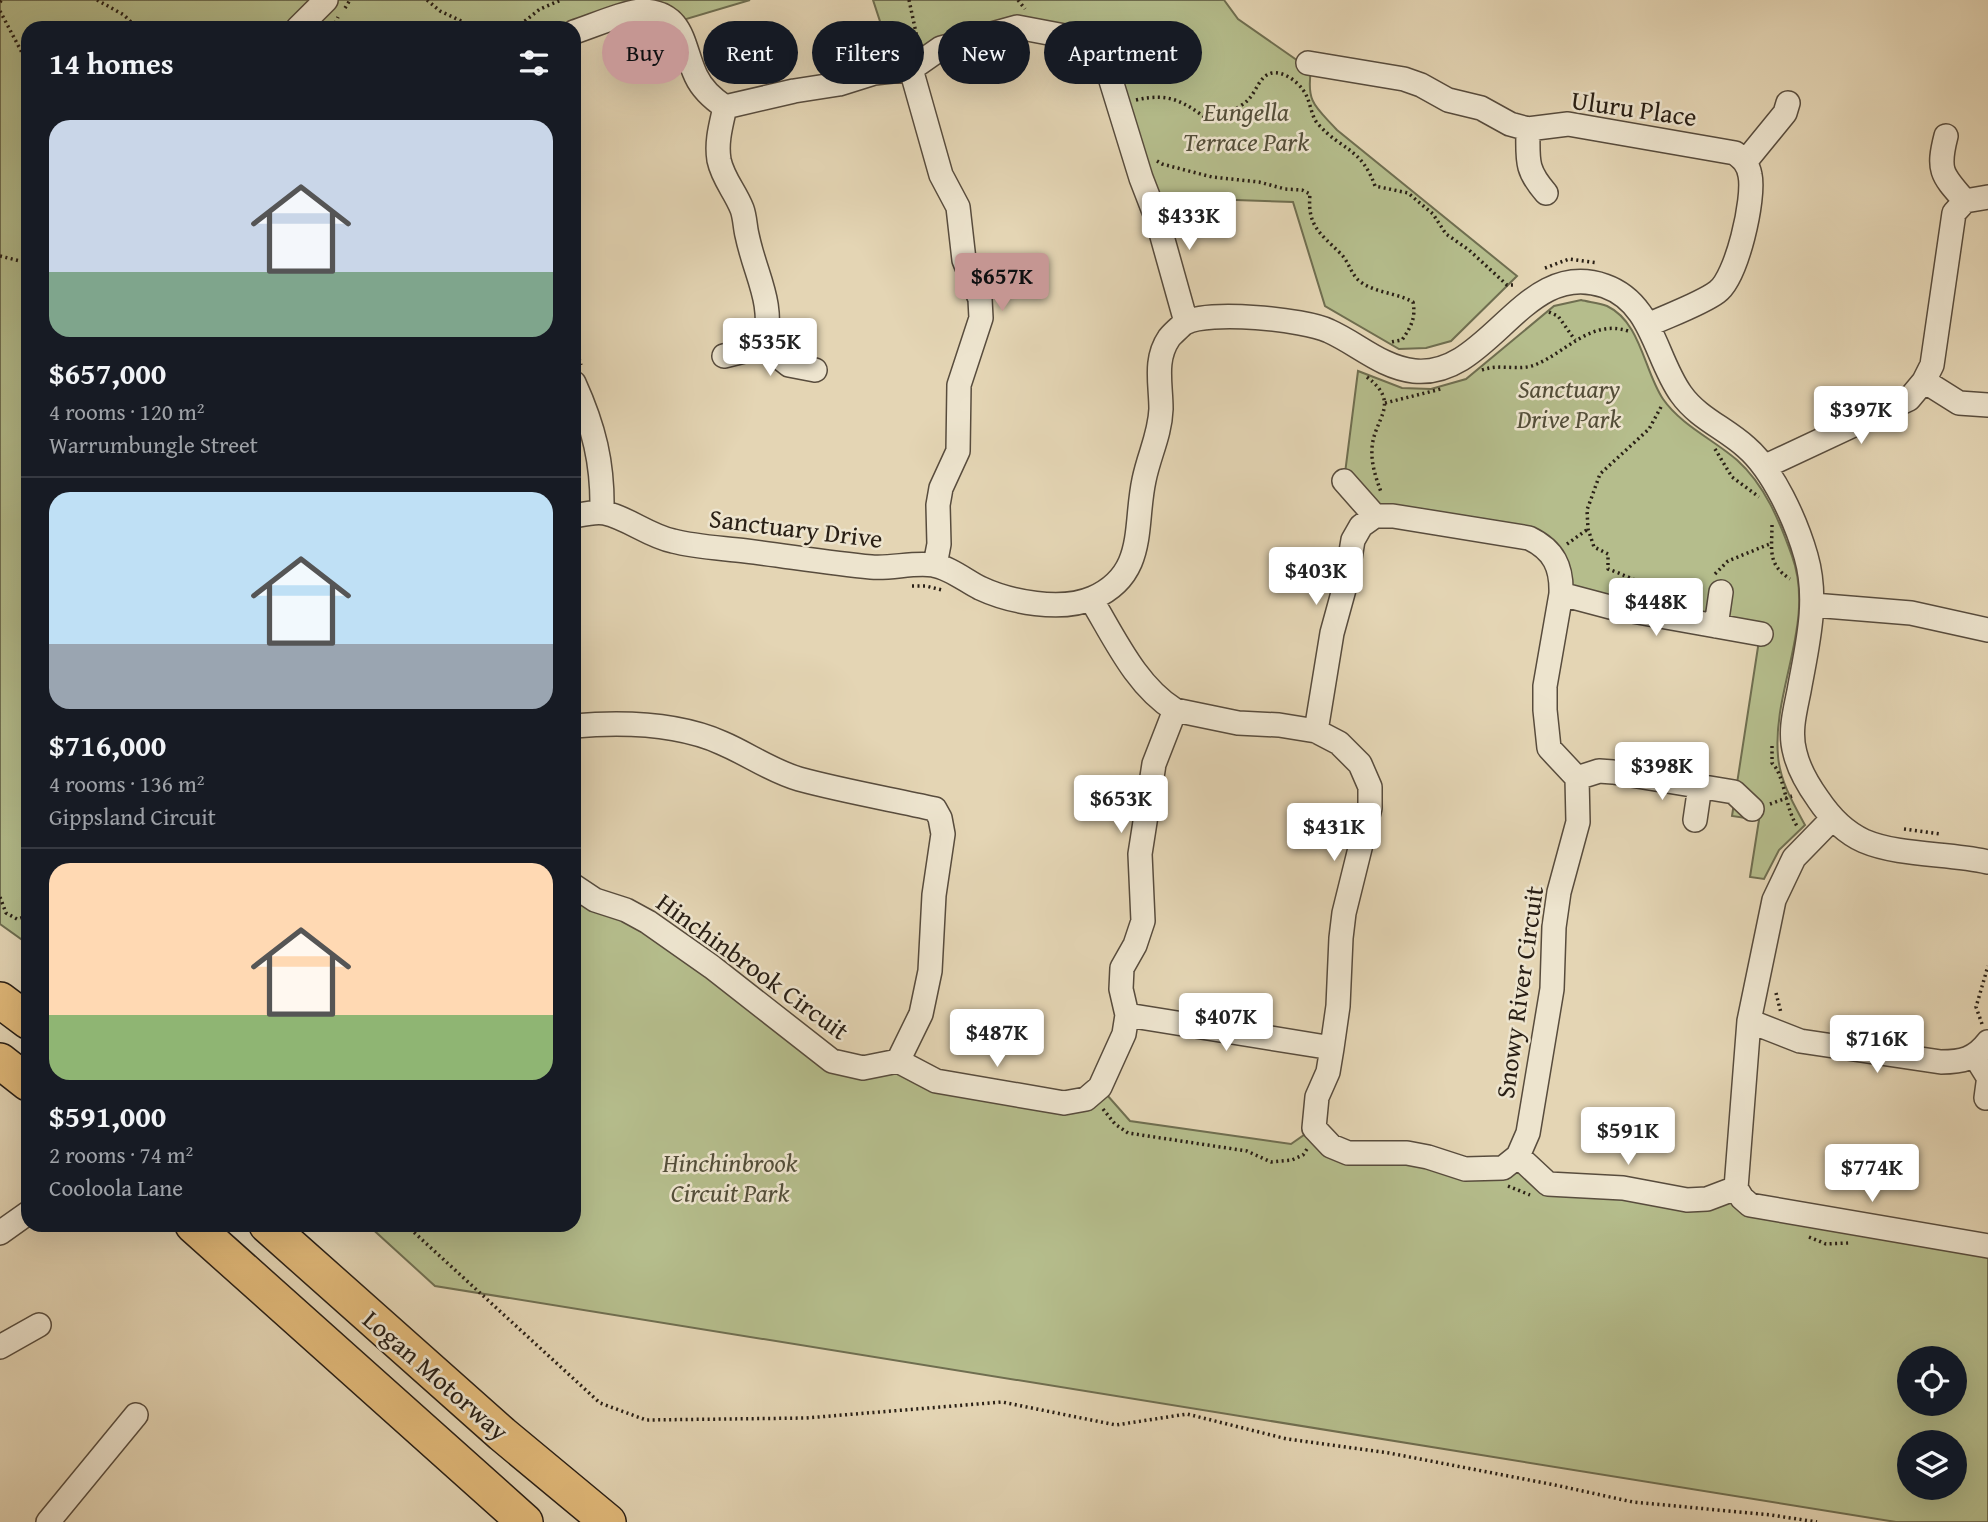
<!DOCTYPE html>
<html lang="en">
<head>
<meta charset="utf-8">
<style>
  body { margin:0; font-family:"Gentium Book Plus",serif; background:#20242c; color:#f1f3f6; height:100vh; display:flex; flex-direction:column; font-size:26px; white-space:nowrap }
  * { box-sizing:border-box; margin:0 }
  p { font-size:23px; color:#9ea1a6 }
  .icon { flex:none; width:38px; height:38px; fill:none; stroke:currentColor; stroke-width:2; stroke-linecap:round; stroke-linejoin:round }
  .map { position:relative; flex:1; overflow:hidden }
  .sheet { position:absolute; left:21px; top:21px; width:560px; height:1211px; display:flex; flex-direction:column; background:#171b24; border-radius:21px; box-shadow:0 7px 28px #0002 }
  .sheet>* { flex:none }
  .hud { position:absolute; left:602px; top:21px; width:665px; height:63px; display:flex; gap:14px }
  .fabs { position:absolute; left:1897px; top:1346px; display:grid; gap:14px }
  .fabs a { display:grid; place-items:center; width:70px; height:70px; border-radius:50%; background:#171b24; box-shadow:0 7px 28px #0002; font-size:35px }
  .price { position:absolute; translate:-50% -60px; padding:0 16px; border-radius:7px; background:#fff; color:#222; font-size:23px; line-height:46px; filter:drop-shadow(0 2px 4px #0008) }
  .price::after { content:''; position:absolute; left:50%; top:42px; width:21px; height:16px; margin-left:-10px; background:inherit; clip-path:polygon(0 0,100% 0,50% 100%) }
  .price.active { background:#c59692; color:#111 }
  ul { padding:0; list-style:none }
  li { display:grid; align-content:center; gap:14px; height:371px; padding:0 28px }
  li+li { border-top:2px solid #363941 }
  li span { display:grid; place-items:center; height:217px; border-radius:21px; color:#555 }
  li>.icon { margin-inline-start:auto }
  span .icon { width:126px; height:126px; fill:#fffc; stroke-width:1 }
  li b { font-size:30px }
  h2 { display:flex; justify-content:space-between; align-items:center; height:84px; padding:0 28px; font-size:30px }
  .chip { padding:0 24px; border-radius:32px; background:#171b24; box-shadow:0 7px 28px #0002; font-size:24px; line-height:63px }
  .chip.active { background:#c59692; color:#111 }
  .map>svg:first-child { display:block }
</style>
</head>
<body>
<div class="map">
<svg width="1988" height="1522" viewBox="0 0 1988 1522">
  <rect width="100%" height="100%" fill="#e4d5b4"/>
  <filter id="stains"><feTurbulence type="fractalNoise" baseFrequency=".00286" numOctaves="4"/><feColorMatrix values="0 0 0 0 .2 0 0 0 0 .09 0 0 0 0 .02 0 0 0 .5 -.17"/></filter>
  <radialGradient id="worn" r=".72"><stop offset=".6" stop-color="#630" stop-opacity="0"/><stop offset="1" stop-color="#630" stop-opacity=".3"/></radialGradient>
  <!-- green -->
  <path fill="#b5bd8c" stroke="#6f6e50" stroke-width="2" fill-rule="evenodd" d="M 0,0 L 750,0 L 673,23 L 662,15 L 574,28 L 28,28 L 28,944 L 0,924 Z
    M 873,0 L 1224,0 L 1238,19 L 1311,70 C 1306,103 1316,107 1337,130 L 1517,276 L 1451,341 L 1426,348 L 1399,349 L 1325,306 L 1293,202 L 1148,197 L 1104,58 L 1017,27 L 896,70 Z
    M 1581,300 C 1589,302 1599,303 1607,306 C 1641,322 1644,371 1663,399 C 1681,425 1714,440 1737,460 C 1765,485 1780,522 1792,556 C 1816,622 1772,690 1778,756 C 1780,781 1793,803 1805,825 L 1779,850 L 1764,879 L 1750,877 L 1759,820 L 1732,816 L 1760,634 L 1561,594 L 1551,554 L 1394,516 L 1344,481 L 1358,371 L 1402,388 L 1431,389 L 1466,379 L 1554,306 Z
    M 574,886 L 833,1061 L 898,1061 L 1064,1103 L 1100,1087 L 1130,1121 L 1291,1144 L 1314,1128 L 1321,1139 L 1465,1169 L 1518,1156 L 1548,1184 L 1742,1198 L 1988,1246 L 1988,1522 L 1896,1522 L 435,1286 L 368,1225 L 574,1225 ZM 1909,1358 L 1955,1358 L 1955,1404 L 1909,1404 ZM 1909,1442 L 1955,1442 L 1955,1488 L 1909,1488 Z"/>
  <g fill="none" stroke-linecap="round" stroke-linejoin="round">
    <!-- minor casing -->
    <g stroke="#584c3d" stroke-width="26">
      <path id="minor" d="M 298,28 L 326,0
        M 574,32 C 590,27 627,11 642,11 C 685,12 682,47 696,76 C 702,89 713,99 725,107 L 794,91 L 839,84 L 874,73 L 911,69 L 941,48 L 1017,27 L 1091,41 L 1104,58 L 1141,178 L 1158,222 L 1186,322
        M 1308,63 L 1404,79 L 1421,85 L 1448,100 L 1481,108 L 1510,124 L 1528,129 L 1568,124 L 1735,153 C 1743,159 1748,164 1750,175 C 1755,198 1737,278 1717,292 C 1701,304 1667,316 1648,325
        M 911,69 L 941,175 L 958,207 L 964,260 L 980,299 L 981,318 L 959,385 L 958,451 L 941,488 L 938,505 L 939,544 L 935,565
        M 725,107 C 721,125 716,142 719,160 C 723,179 735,191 742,209 C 745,217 745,227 747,235 C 756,278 774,300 765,346
        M 1528,129 C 1528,160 1525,169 1546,193
        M 1946,136 C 1937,171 1942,175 1965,201
        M 1745,162 L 1785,113 L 1788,103
        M 1988,197 L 1965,201 L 1954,213 L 1932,365 L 1924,381 L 1959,403 L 1988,405
        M 724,356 L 765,346 L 789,365 L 815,370
        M 574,383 C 594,427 603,463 602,512
        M 1766,466 L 1909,399 L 1924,381
        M 1344,481 L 1375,516
        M 574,516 C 584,514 596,511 605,513 C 628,518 649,536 673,541 C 696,547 722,548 746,551 C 787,556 829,563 871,567 C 891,569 913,562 933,565 C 949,567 966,581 980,588 C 1010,602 1061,612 1093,598 C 1147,574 1134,526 1144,480 C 1149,455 1160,435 1161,409 C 1161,384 1154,360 1169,338 C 1170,336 1183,324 1185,323 C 1208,310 1304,319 1329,331 C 1358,344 1381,367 1414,371 C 1490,379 1523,257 1605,286 C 1653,303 1655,358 1681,394 C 1698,418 1725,428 1746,447 C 1773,470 1796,521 1806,556 C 1819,601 1807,646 1799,691 C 1795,711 1789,732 1795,753 C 1799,770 1808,785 1818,799 C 1830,817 1844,832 1864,841 C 1899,856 1950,853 1988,862
        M 1561,594 L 1610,607 L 1761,634
        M 1813,605 L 1911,613 L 1988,630
        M 1716,626 L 1721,592
        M 1175,710 L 1238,723 L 1279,725 L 1316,731 L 1339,743 L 1360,764 L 1370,787 L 1370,808 L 1344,913 L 1341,938 L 1338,1006 L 1332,1048 L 1328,1072 L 1317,1097 L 1314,1128 L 1331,1146 L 1348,1153 L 1407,1153 L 1428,1157 L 1465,1169 L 1503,1168 L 1518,1156 L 1528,1133 L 1552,989 L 1554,927 L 1559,892 L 1578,822 L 1577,778 L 1549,748 L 1545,710 L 1545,686 L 1561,594 C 1562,567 1554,550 1529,538 L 1393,516 L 1375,516 L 1361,526 L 1353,540 L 1346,582 L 1332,633 L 1316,731
        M 574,726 C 621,722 677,723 722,743 C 748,754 771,771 799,779 C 843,791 890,799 935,809 L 940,818 L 943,834 L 934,895 L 930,971 L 921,1014 L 898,1061
        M 1577,778 L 1599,771 L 1613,772 L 1734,792 L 1752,809
        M 1832,819 L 1794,858 L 1774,900 L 1749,1021 L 1736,1188 L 1742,1198 L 1750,1205 L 1988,1246
        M 1695,820 L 1700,786
        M 574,886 L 595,900 L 626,910 L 648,922 L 712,967 L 832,1061 L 863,1068 L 898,1061
        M 1127,1015 L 1332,1048
        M 1749,1021 L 1800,1041 L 1941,1062 C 1962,1062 1975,1059 1988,1042
        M 1975,1056 L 1988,1077
        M 898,1061 L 936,1081 L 1064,1103 L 1086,1099 L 1100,1087 L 1124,1034 L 1127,1015 L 1121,989 L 1122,968 L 1135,945 L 1143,921 L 1140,854 L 1154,764 L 1175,710 C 1136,686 1114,637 1091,599
        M 1986,1098 L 1988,1083
        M 1518,1156 L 1548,1184 L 1623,1188 L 1687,1200 L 1707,1199 L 1736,1188
        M 0,1233 L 28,1213
        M 0,1347 L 39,1325
        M 48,1522 L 136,1415"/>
    </g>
    <!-- highway casing -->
    <g stroke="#291f15" stroke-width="38">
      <path id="highway" d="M 0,1000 L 28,1021
        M 0,1061 L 28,1083
        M 193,1225 L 525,1522
        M 267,1225 L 502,1434 L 608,1522"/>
    </g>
    <!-- path -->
    <path stroke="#291f15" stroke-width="3.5" stroke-dasharray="2 3.5" stroke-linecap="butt" d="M 97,0 L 124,15 L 137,28
      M 427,0 L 440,11 L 476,28
      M 909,0 L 918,42
      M 1018,0 L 1025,9
      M 0,2 L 2,0
      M 345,8 L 350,0
      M 0,11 L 28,64
      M 333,28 L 338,17
      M 516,28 L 540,9 L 561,0
      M 1136,100 C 1170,92 1184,102 1210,121 C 1222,115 1239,109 1248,100 C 1257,91 1259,76 1272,73 C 1283,71 1297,81 1303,90 C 1311,100 1310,115 1318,124 C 1342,151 1361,147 1375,186 L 1408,193 L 1433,214 L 1446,234 L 1469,250 L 1507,285 L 1516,285
      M 1157,161 L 1162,164 L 1212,177 L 1259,182 L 1285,189 L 1302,190 L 1310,194 C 1307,226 1320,233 1340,253 C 1349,261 1351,276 1362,283 C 1377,293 1397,293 1413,302 C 1416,318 1411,327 1402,340 L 1391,342
      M 0,256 L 28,263
      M 1545,268 L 1569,259 L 1598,263
      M 1549,312 L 1558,316 L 1575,340
      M 574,343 L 581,365
      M 1482,370 C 1501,363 1520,372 1537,364 C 1567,351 1592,319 1628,331
      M 1367,377 C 1402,404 1374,418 1372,448 C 1371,464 1376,478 1381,492
      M 1385,403 L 1441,389
      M 1661,407 L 1649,429 L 1600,474 L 1587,510 L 1588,529 L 1594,547 L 1608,554 L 1608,569 C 1634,578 1676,603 1702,587
      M 1715,449 L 1732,477 L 1759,497
      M 1772,525 C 1772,550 1767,564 1790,579
      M 1567,544 L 1588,529
      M 1715,574 L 1728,561 L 1772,543
      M 912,586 L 926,586 L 942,590
      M 1772,746 L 1772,763 C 1785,776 1785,808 1797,826
      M 1770,804 L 1792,796
      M 1904,829 L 1941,834
      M 0,897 L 6,913 L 17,919 L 28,916
      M 1776,993 L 1781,1013
      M 1982,1024 L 1976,1007 L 1988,966
      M 1103,1109 L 1115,1124 L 1128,1133 L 1247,1151 L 1271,1162 L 1292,1160 L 1303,1155 L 1307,1149
      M 1508,1186 L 1530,1195
      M 406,1225 L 600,1403 L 646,1420 L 806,1418 L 1002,1402 L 1116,1425 L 1187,1414 L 1287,1439 L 1389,1453 L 1555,1485 L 1633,1502 L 1771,1515 L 1817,1522
      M 1809,1237 L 1826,1244 L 1849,1243"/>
    <!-- minor -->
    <use href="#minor" stroke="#ede4ce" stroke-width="23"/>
    <!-- highway -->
    <use href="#highway" stroke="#e2ba7a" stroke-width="35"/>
  </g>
  <g text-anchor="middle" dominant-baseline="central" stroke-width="5" stroke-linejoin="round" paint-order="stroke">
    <!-- street labels -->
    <g font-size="26" fill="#291f15" stroke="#ede4ce">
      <text transform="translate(1634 108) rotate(8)">Uluru Place</text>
      <text transform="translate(796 528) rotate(7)">Sanctuary Drive</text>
      <text transform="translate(753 966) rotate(36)">Hinchinbrook Circuit</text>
      <text transform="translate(1519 992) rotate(-82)">Snowy River Circuit</text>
      <text transform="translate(436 1375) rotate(41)">Logan Motorway</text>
    </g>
    <!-- park labels -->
    <g font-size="26" font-style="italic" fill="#534e39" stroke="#ede4ce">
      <text x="1246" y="111">Eungella<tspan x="1246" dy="30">Terrace Park</tspan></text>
      <text x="1569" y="388">Sanctuary<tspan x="1569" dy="30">Drive Park</tspan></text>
      <text x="730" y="1162">Hinchinbrook<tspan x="730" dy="30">Circuit Park</tspan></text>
    </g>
  </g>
  <rect width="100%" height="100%" filter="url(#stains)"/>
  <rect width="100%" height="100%" fill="url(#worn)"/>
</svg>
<div class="fabs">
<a><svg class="icon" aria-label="locate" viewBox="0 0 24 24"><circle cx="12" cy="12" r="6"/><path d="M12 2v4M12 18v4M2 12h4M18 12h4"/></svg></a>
<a><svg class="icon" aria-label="layers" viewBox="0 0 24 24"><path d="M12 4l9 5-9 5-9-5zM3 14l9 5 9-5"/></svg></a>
</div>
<b class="price" style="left:1189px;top:252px">$433K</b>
<b class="price active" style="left:1002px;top:313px">$657K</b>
<b class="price" style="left:770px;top:378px">$535K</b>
<b class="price" style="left:1861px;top:446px">$397K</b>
<b class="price" style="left:1316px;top:607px">$403K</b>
<b class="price" style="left:1656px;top:638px">$448K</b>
<b class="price" style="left:1662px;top:802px">$398K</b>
<b class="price" style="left:1121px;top:835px">$653K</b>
<b class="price" style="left:1334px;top:863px">$431K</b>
<b class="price" style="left:1226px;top:1053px">$407K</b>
<b class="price" style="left:997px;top:1069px">$487K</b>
<b class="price" style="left:1877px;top:1075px">$716K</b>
<b class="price" style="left:1628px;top:1167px">$591K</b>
<b class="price" style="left:1872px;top:1204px">$774K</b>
<div class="hud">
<a class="chip active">Buy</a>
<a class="chip">Rent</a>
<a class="chip">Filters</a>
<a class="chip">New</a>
<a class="chip">Apartment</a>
</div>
<section class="sheet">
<h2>14 homes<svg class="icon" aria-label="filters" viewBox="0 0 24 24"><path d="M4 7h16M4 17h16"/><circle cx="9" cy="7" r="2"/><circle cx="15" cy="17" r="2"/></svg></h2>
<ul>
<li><span style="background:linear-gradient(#c9d6e8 70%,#7fa58c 0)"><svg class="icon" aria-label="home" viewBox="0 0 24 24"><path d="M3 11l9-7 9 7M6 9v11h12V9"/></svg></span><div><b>$657,000</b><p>4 rooms · 120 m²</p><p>Warrumbungle Street</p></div></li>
<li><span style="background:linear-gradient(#bfe0f5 70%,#9aa5b1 0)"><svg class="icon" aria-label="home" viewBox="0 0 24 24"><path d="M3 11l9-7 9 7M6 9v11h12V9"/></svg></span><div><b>$716,000</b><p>4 rooms · 136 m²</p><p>Gippsland Circuit</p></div></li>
<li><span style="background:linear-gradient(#ffd9b3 70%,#8fb573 0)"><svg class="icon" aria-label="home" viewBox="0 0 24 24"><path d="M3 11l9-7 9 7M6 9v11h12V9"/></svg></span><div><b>$591,000</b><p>2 rooms · 74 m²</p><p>Cooloola Lane</p></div></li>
</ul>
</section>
</div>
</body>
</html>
